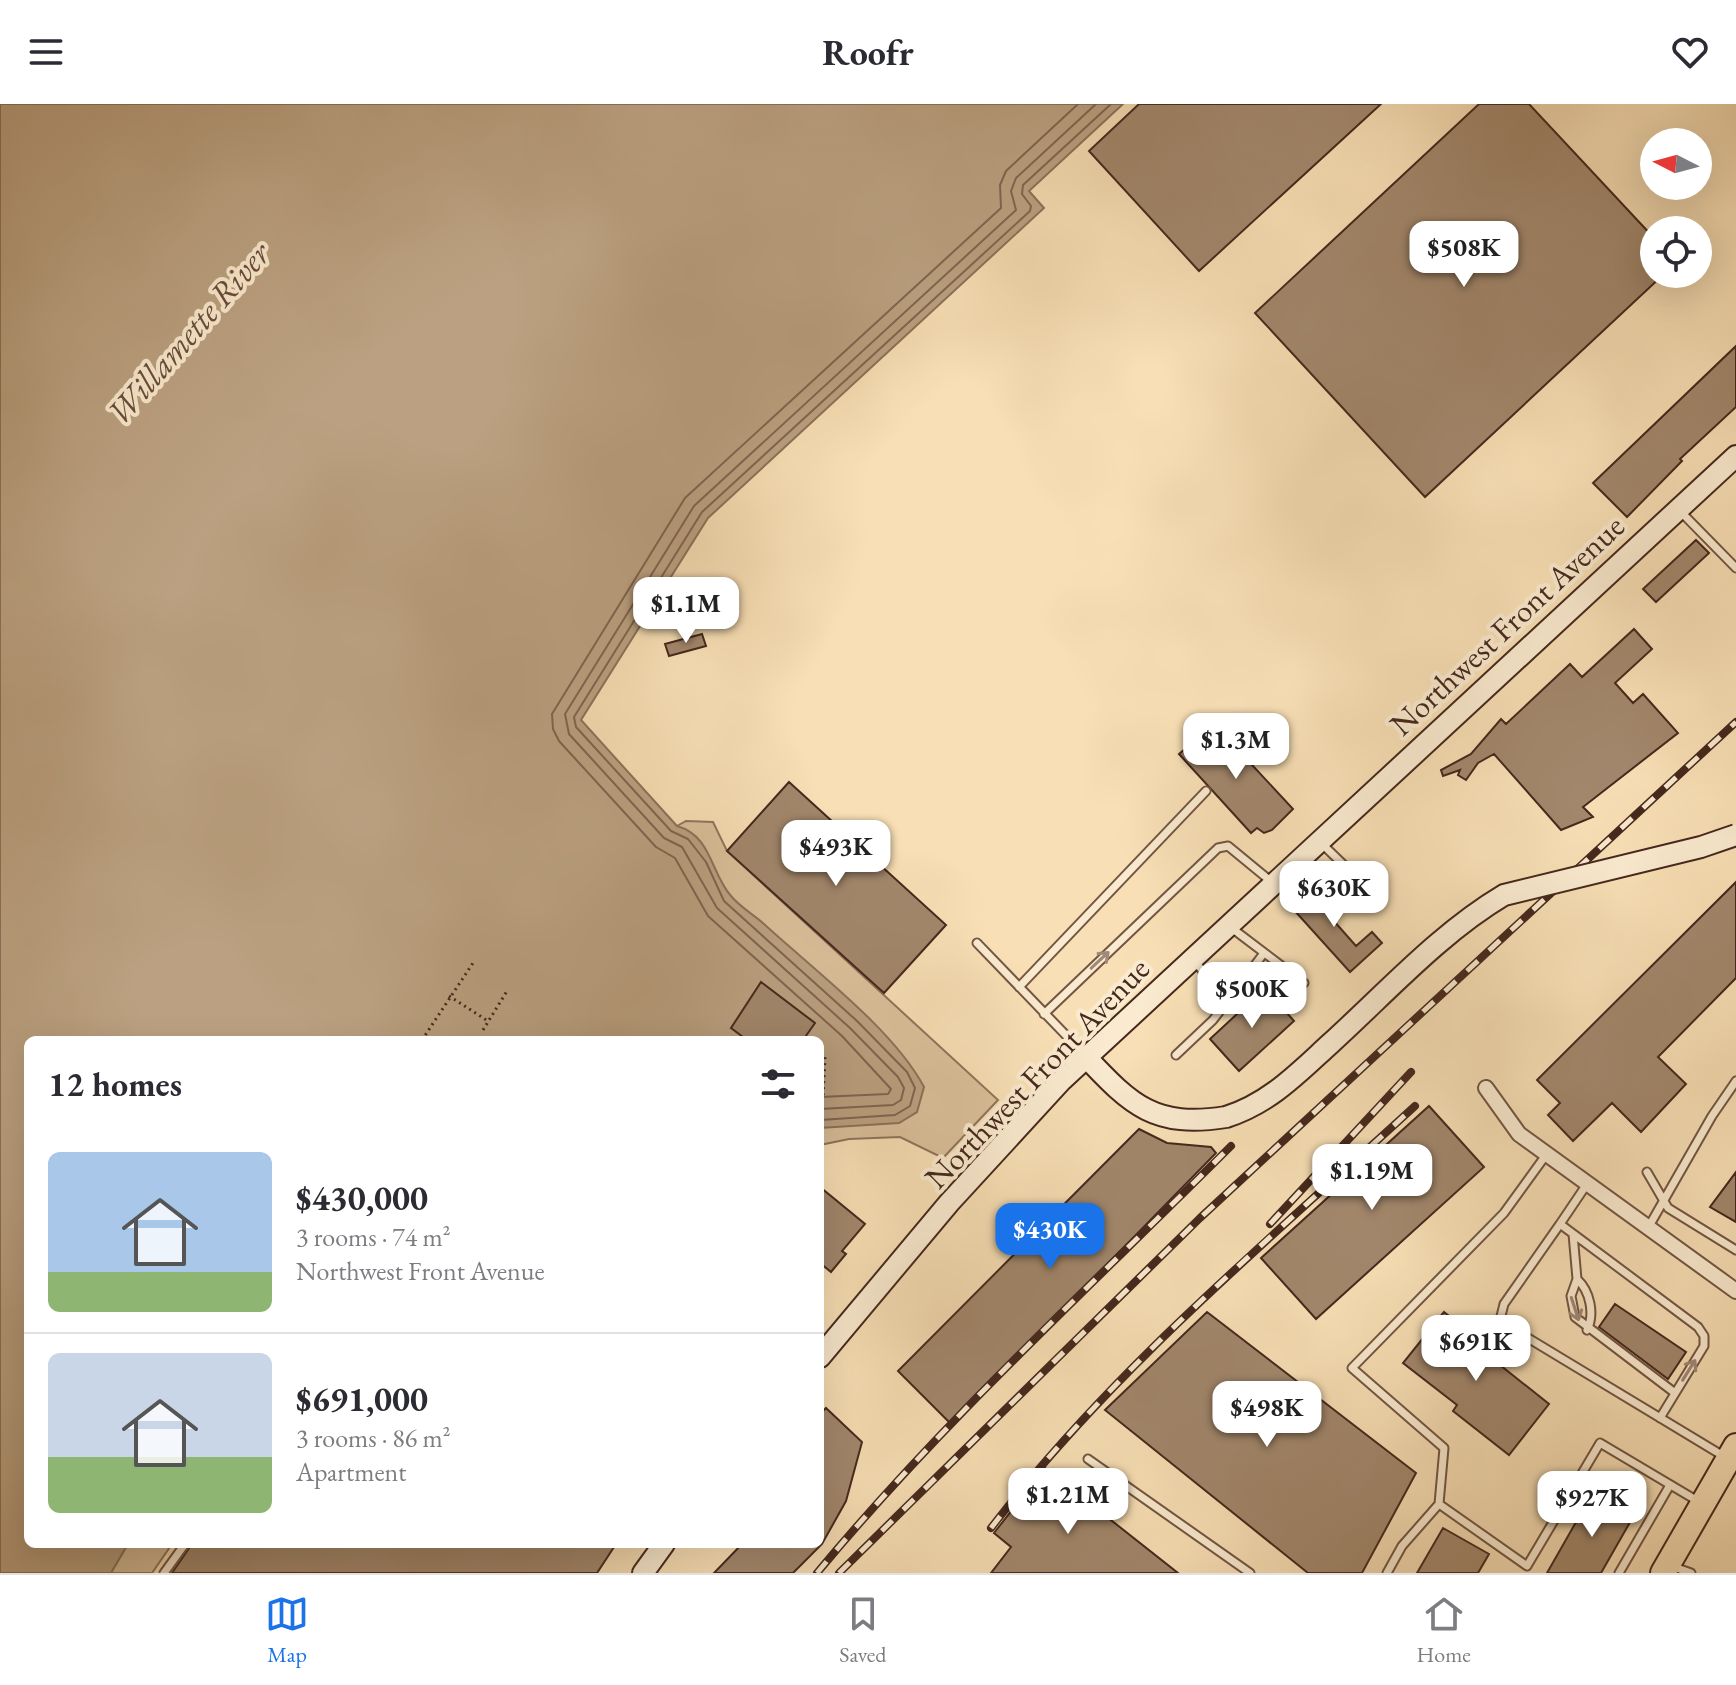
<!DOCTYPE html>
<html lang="en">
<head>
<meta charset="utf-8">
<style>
  body { margin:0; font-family:"EB Garamond",serif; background:#f2f2f3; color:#2b2b33; height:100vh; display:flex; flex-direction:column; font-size:30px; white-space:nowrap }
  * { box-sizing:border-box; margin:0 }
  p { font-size:26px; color:#7c7c81 }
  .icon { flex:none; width:44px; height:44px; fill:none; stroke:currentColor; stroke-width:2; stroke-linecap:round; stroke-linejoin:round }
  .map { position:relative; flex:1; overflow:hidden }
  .side { position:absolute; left:24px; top:932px; width:800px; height:512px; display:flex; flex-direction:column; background:#fff; border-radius:12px; box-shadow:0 8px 32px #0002 }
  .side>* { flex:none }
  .needle { width:52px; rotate:276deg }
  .controls { position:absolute; left:1640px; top:24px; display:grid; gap:16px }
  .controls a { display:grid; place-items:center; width:72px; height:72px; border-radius:50%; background:#fff; box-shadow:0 8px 32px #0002; font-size:40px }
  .price { position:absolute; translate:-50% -68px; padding:0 18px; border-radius:16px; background:#fff; color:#222; font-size:26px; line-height:52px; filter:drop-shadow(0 2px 4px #0008) }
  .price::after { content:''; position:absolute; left:50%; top:48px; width:24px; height:18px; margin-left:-12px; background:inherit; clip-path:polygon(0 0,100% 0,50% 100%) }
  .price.on { background:#1a73e8; color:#fff }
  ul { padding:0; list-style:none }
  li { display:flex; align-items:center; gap:24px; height:200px; padding:0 24px }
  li+li { border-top:2px solid #e1e1e2 }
  li span { display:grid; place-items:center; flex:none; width:224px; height:160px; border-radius:12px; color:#555 }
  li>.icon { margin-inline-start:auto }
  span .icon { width:96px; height:96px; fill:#fffc; stroke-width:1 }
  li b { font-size:34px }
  h2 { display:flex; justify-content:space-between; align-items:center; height:96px; padding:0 24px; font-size:34px }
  header { display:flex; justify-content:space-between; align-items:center; height:104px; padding:0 24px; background:#fff; font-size:36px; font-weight:700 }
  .tabs { display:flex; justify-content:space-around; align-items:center; height:112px; border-top:2px solid #e1e1e2; background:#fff; font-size:22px; color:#7c7c81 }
  .tabs a { display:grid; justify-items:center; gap:4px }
  .tabs .on { color:#1a73e8 }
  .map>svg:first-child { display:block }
</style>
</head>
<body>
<header><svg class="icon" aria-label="menu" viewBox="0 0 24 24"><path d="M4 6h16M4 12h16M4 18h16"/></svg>Roofr<svg class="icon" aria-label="heart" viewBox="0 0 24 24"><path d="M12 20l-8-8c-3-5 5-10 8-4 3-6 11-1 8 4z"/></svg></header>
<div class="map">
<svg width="1736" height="1469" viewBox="0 0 1736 1469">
  <rect width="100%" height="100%" fill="#f8dfb5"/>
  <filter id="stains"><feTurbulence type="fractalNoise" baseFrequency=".0025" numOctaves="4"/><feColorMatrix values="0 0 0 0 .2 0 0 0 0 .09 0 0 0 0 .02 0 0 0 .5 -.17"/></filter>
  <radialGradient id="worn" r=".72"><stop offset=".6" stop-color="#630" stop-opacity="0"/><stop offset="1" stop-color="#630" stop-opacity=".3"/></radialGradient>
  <!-- green -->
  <path fill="#dac09b" stroke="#90745c" stroke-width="2" d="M 686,717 L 713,718 L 727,747 L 998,996 L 943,1054 L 900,1033 L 849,1035 L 820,1041 L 820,989 L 875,983 L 782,870 L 677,722 Z
    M 79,1440 L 172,1440 L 152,1469 L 59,1469 Z"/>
  <!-- water -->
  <path fill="#bba181" stroke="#8c7159" stroke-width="2" d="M 0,0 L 1123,0 L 1029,87 L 1044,104 L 708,414 L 581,616 L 677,722 C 712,732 710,768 731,792 C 740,803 754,811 764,820 C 813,865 894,926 924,983 L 917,1008 L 899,1019 L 820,1024 L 820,936 L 28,936 L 28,1440 L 128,1440 L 111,1469 L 0,1469 Z"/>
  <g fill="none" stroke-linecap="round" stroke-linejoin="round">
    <!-- shore -->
    <path stroke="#80644f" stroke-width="2" d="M 820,993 L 888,990 L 891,985 L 842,932 L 708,812 L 675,754 L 656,743 L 559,637 L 553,625 L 552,610 L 685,394 L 1001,104 L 1000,81 L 1006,67 L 1078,0
      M 820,1005 L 893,1001 L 901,996 L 904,984 L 898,973 L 850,924 L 717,804 L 682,743 L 664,734 L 569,630 L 565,610 L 694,402 L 1016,106 L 1011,87 L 1016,74 L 1096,0
      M 820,1016 L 895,1011 L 910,1002 L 915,984 L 907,968 L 857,917 L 724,797 L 706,758 L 688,735 L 671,727 L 576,623 L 574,613 L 702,408 L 1030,107 L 1031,102 L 1022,90 L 1023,81 L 1111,0"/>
  </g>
  <!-- building -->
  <path fill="#a2876c" stroke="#45281d" stroke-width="2" d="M 1139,0 L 1381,0 L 1199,167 L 1089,47 Z
    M 1479,0 L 1529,0 L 1654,134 L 1654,170 L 1664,170 L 1425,393 L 1255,209 Z
    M 1736,242 L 1736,303 L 1680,355 L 1682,357 L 1627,413 L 1593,379 Z
    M 1696,436 L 1709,449 L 1656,498 L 1643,485 Z
    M 1634,525 L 1652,545 L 1615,579 L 1633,599 L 1643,590 L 1678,629 L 1583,703 L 1593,713 L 1561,726 L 1494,650 L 1478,659 L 1466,676 L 1458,671 L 1460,666 L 1443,672 L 1441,666 L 1471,650 L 1501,615 L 1506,620 L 1570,560 L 1582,573 Z
    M 702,530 L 706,542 L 669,552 L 665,540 Z
    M 1214,620 L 1293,705 L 1272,726 L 1264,729 L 1257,724 L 1251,729 L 1179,650 Z
    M 789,678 L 946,821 L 884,889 L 727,747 Z
    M 1736,778 L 1736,874 L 1658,953 L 1686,980 L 1641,1028 L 1612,999 L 1573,1037 L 1548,1011 L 1560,999 L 1537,976 Z
    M 1323,779 L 1339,796 L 1326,808 L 1356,842 L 1372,828 L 1382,839 L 1350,868 L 1294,806 Z
    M 761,878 L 815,919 L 803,936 L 747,936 L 731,924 Z
    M 1265,884 L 1294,917 L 1239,967 L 1210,935 Z
    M 1429,1002 L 1484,1063 L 1316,1215 L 1261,1154 Z
    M 1139,1025 L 1167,1039 L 1211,1043 L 1216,1049 L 951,1320 L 898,1267 Z
    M 1736,1068 L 1736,1118 L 1710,1103 Z
    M 820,1083 L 865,1120 L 842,1147 L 846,1150 L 831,1168 L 820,1159 Z
    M 1615,1200 L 1686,1248 L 1668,1275 L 1599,1223 Z
    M 1207,1208 L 1416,1369 L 1362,1469 L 1308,1469 L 1105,1306 Z
    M 1444,1208 L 1499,1251 L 1495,1257 L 1549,1300 L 1509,1351 L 1453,1307 L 1457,1301 L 1403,1259 Z
    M 826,1304 L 862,1338 L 846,1397 L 822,1440 L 793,1469 L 714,1469 L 742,1440 L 820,1440 L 820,1310 Z
    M 1045,1364 L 1178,1469 L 991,1469 L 1011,1443 L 994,1429 Z
    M 1592,1390 L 1633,1413 L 1601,1469 L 1547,1469 Z
    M 1443,1424 L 1489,1450 L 1478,1469 L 1417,1469 Z
    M 192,1440 L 616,1440 L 597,1469 L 172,1469 Z"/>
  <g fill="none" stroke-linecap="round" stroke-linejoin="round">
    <!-- lane casing -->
    <g stroke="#725643" stroke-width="11">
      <path id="lane" d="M 1680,407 L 1736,464
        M 1320,738 L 1380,796
        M 1229,822 L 1304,879
        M 977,839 L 1085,951
        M 1195,858 L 1228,896
        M 1019,883 L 1206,687
        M 1044,910 L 1218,744 L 1228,742 L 1273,779
        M 1176,951 L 1213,916 L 1264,849
        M 1647,1068 L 1668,1104 L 1736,1146
        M 1560,1120 L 1587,1080
        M 1648,1124 L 1712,1012 L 1736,977
        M 1573,1130 L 1577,1175 L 1571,1192 L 1575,1213 L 1675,1289
        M 1577,1175 C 1590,1187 1595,1210 1587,1226
        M 1660,1314 L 1704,1242 L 1704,1232 L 1698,1223 L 1560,1120 L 1504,1200 L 1501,1212 L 1508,1222 L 1725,1353
        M 1088,1355 L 1250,1469
        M 1439,1400 L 1527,1462 L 1600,1339 L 1701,1399
        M 1674,1463 L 1691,1469
        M 164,1469 L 185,1440
        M 1387,1469 L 1402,1442 L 1439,1400 L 1444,1344 L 1352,1264 L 1504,1109 L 1546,1051
        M 1619,1469 L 1670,1381"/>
    </g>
    <!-- street casing -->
    <g stroke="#725643" stroke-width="18">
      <path id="street" d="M 1486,984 L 1519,1030 L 1736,1187"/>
    </g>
    <!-- secondary casing -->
    <g stroke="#45281d" stroke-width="24">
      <path id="secondary" d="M 1086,953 C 1132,1002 1155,1024 1226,1013
        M 820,1253 L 949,1099 L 1061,977 L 1736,352
        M 643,1469 L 664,1440"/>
    </g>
    <!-- highway casing -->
    <g stroke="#45281d" stroke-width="28">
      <path id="highway" d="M 1663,1469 L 1736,1342"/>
    </g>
    <!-- path -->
    <path stroke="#45281d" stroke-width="3" stroke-dasharray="2 4" stroke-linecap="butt" d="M 449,892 L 488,917
      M 483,926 L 507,887
      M 422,936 L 473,859
      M 820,950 L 825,953 L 823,993"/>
    <!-- lane -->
    <use href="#lane" stroke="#faeacf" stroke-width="7"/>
    <!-- street -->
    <use href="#street" stroke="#faeacf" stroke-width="14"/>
    <!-- secondary -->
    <use href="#secondary" stroke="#faeacf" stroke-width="20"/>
    <!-- highway -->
    <use href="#highway" stroke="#f8dfb5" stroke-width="24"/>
    <!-- rail casing -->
    <g stroke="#45281d" stroke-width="8">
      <path id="rail" d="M 1270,1120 L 1411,968
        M 991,1424 C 1112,1266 1269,1136 1415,1002
        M 817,1469 C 943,1317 1091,1182 1231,1042
        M 839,1469 L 1200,1114 L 1736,618"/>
    </g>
    <!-- rail -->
    <use href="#rail" stroke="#faeacf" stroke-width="5" stroke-dasharray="15" stroke-linecap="butt"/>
    <!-- secondary-bridge casing -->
    <g stroke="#45281d" stroke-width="24" stroke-linecap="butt">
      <path id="secondary-bridge" d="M 1226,1013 C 1270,999 1298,969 1331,939 C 1386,889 1440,829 1504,791 L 1701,743 L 1736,731"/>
    </g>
    <!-- secondary-bridge -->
    <use href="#secondary-bridge" stroke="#faeacf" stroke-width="20"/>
  </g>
  <!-- one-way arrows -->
  <defs><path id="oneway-shaft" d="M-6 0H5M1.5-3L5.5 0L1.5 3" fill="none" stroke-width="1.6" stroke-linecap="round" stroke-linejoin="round" transform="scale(2)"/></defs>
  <g stroke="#a08976">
    <use href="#oneway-shaft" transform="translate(1100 856) rotate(-43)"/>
    <use href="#oneway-shaft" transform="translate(1575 1205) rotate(72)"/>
    <use href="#oneway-shaft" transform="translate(1689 1266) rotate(-58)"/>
  </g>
  <g text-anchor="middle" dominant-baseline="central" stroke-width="8" stroke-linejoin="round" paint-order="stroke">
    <!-- street labels -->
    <g font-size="32" fill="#45281d" stroke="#faeacf">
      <text transform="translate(1507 521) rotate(-43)">Northwest Front Avenue</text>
      <text transform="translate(1037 969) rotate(-46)">Northwest Front Avenue</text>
    </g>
    <!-- water labels -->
    <g font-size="34" font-style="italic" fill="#684c3b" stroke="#faeacf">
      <text transform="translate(188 229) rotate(-49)">Willamette River</text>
    </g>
  </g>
  <rect width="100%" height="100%" filter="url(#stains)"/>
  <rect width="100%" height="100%" fill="url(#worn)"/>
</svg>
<div class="controls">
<a><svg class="needle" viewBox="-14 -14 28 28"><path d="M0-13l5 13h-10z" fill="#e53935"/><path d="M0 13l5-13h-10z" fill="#7c7c81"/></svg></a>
<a><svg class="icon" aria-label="locate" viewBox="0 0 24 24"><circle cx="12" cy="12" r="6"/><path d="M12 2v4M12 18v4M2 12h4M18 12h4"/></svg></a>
</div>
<b class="price" style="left:1464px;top:185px">$508K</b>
<b class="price" style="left:686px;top:541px">$1.1M</b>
<b class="price" style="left:1236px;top:677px">$1.3M</b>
<b class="price" style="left:836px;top:784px">$493K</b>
<b class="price" style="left:1334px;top:825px">$630K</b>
<b class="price" style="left:1252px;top:926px">$500K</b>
<b class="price" style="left:1372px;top:1108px">$1.19M</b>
<b class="price on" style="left:1050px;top:1167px">$430K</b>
<b class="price" style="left:1476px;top:1279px">$691K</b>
<b class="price" style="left:1267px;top:1345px">$498K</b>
<b class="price" style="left:1068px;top:1432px">$1.21M</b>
<b class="price" style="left:1592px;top:1435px">$927K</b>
<section class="side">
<h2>12 homes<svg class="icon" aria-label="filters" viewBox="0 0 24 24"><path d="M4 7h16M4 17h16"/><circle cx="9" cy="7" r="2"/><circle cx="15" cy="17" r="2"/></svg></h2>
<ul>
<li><span style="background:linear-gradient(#a9c7e8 75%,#8fb573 0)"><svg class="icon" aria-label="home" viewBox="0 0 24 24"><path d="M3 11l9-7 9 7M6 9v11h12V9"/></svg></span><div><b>$430,000</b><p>3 rooms · 74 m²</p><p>Northwest Front Avenue</p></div></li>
<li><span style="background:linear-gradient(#c9d6e8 65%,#8fb573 0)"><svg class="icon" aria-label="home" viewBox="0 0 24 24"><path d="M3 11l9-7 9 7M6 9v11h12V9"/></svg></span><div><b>$691,000</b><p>3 rooms · 86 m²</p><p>Apartment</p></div></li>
</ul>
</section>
</div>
<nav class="tabs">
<a class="on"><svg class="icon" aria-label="map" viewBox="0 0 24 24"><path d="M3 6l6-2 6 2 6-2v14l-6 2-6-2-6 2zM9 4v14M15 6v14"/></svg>Map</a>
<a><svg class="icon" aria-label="saved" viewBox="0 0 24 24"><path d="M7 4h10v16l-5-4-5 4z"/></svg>Saved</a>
<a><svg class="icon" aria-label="home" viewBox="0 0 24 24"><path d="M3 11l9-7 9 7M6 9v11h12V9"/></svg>Home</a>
</nav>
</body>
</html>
